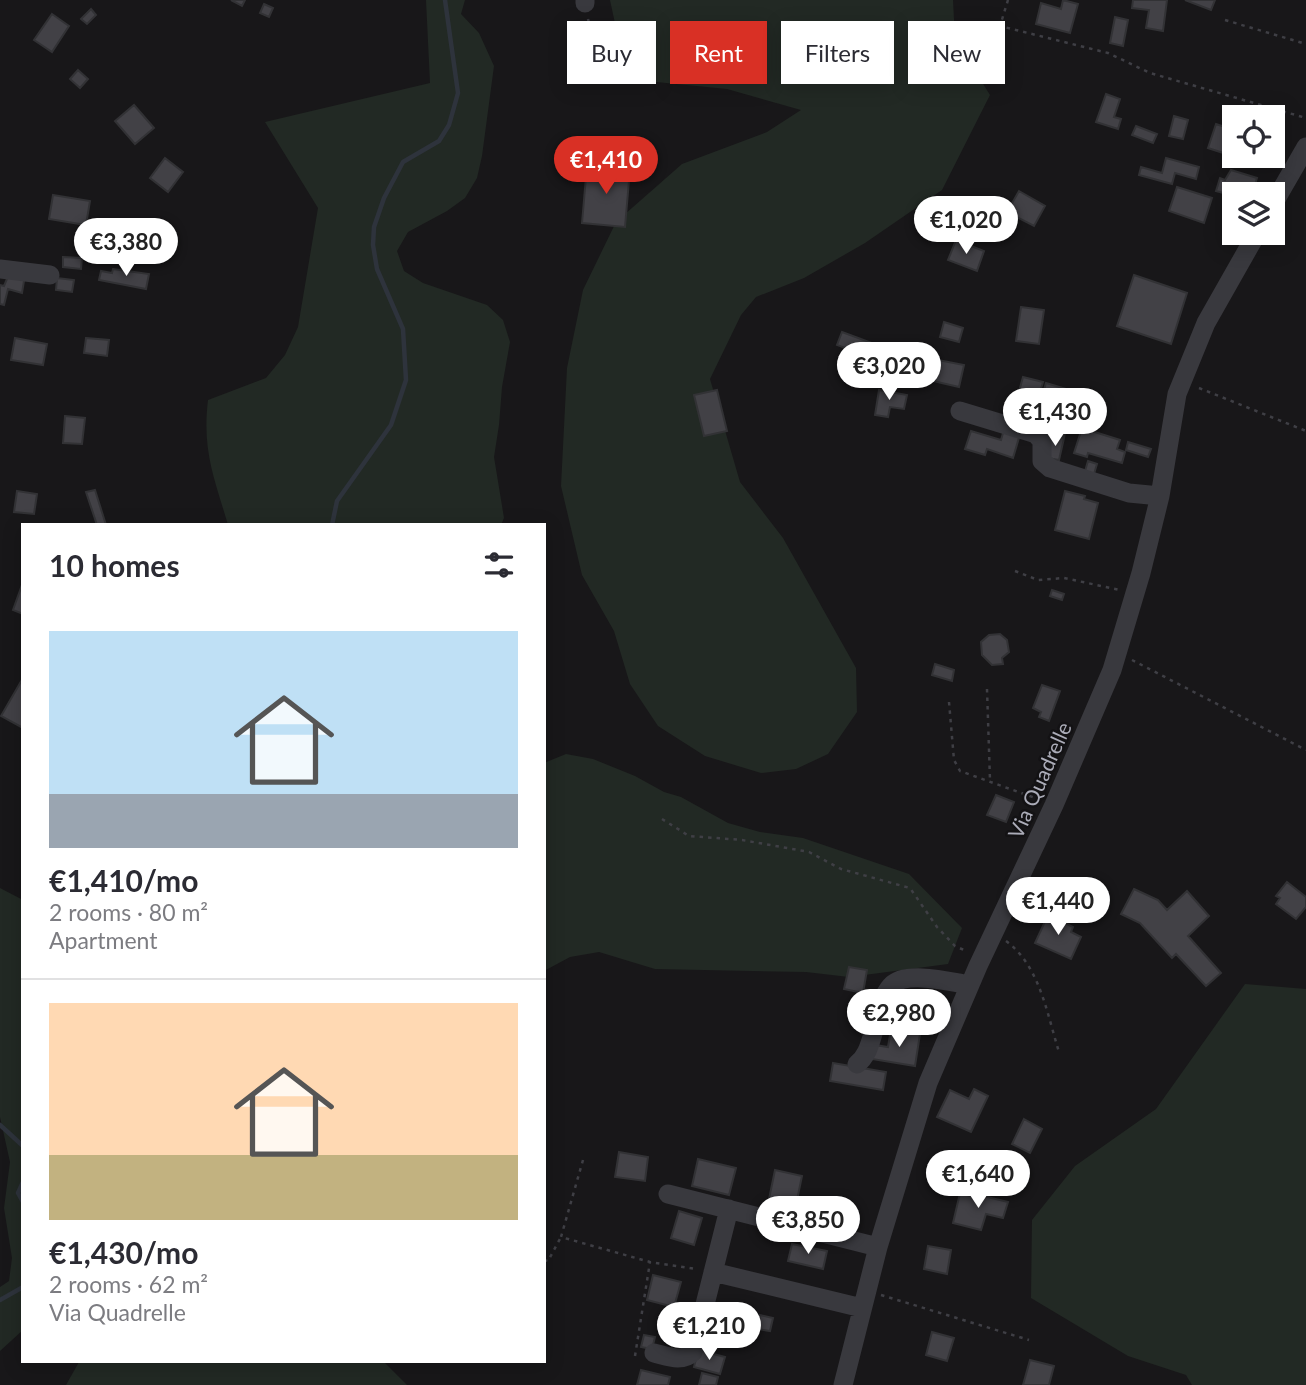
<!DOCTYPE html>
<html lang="en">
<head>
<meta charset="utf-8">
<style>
  body { margin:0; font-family:Lato,sans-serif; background:#f2f2f3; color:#2b2b33; height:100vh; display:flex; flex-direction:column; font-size:26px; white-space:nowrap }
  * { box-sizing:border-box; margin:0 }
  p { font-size:23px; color:#7c7c81 }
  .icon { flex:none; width:38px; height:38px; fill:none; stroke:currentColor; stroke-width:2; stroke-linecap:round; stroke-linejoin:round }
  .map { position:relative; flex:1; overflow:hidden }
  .panel { position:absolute; left:21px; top:523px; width:525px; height:840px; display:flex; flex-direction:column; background:#fff; border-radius:0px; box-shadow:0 4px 18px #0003 }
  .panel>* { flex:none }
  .top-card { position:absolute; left:567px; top:21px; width:634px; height:63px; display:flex; gap:14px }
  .fabs { position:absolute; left:1222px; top:105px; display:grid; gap:14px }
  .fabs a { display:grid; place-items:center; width:63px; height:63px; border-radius:0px; background:#fff; box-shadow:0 4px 18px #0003; font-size:35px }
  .price { position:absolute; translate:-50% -60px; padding:0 16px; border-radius:24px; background:#fff; color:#222; font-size:23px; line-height:46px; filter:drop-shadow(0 2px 4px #0008) }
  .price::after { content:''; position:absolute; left:50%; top:42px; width:21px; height:16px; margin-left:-10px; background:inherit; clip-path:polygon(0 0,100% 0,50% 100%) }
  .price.on { background:#d93025; color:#fff }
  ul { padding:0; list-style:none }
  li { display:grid; align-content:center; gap:14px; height:371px; padding:0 28px }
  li+li { border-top:2px solid #e1e1e2 }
  li span { display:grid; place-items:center; height:217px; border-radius:0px; color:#555 }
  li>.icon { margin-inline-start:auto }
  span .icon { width:126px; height:126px; fill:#fffc; stroke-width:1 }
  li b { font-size:30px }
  h2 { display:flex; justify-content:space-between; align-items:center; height:84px; padding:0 28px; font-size:30px }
  .pill { padding:0 24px; border-radius:0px; background:#fff; box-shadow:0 4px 18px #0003; font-size:24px; line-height:63px }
  .pill.on { background:#d93025; color:#fff }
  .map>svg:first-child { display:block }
</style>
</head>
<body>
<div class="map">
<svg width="1306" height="1385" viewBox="0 0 1306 1385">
  <rect width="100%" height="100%" fill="#181719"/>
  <!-- green -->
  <path fill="#222924" d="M 426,0 L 465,0 L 461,14 L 479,33 L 494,66 L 482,156 L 477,178 L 465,198 L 447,211 L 408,232 L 397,251 L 404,271 L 423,283 L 487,305 L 503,320 L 510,342 L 502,387 L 499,425 L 494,457 L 504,518 L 501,525 L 228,525 C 214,477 202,451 208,400 L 266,378 L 285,355 L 298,327 L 318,208 L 265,122 L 430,83 Z
    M 610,0 L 953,0 L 955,39 L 990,95 L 942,190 L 865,243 L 804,278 L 756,297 L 741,315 L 710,379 L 740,482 L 783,538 L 856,668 L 857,712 L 828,754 L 796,769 L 761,773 L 705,756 L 658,726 L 630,684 L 614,631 L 582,575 L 561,486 L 567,368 L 583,290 L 616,222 L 682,164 L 767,132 L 801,110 L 727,89 L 646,81 L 623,61 Z
    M 566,754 L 593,759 L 635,776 L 664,792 L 681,797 L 728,823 L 760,832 L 803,838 L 909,874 L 962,928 L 948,964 L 849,977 L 806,972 L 655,969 L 599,952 L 570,957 L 544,971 L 544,763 Z
    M 0,888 L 23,900 L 23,1330 L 0,1351 L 0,1287 L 9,1281 L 12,1258 L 4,1208 L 10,1162 L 0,1117 Z
    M 1245,984 L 1306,989 L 1306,1385 L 1192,1385 L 1186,1375 L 1128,1356 L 1031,1298 L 1032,1220 L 1075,1166 L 1156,1109 Z
    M 79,1362 L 384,1362 L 407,1385 L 66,1385 Z"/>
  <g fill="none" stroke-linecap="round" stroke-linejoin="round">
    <!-- stream -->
    <path stroke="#2e333c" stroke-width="4.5" d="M 332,525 L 337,501 L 391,425 L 406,380 L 403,329 L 377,269 L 373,245 L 374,227 L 384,198 L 403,162 L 439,141 L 449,125 L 458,93 L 445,0
      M 0,1125 L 23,1146
      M 23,1182 L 18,1193 L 23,1202
      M 0,1300 L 23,1287"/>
  </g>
  <!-- building -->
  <path fill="#424146" stroke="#323235" stroke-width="2" d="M 231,0 L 245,0 L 242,6 Z
    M 1063,0 L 1078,4 L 1070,33 L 1036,24 L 1041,3 L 1061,9 Z
    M 1133,0 L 1167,0 L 1163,31 L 1146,28 L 1149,10 L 1132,8 Z
    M 1185,0 L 1215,0 L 1211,10 Z
    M 264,4 L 273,8 L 269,17 L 260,13 Z
    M 91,9 L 96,15 L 87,24 L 81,19 Z
    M 52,14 L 69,26 L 52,52 L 34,40 Z
    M 1115,17 L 1128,20 L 1123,46 L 1110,43 Z
    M 78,70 L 88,79 L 80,88 L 70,79 Z
    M 1106,94 L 1120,99 L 1114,117 L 1121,119 L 1118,129 L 1096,122 Z
    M 134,105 L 154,128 L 135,144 L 115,121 Z
    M 1174,116 L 1188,120 L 1183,139 L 1169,136 Z
    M 1272,123 L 1281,126 L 1272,151 Z
    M 1216,124 L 1234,130 L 1234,156 L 1271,156 L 1268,163 L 1258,160 L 1257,164 L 1208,148 Z
    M 1136,126 L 1157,134 L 1153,143 L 1132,135 Z
    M 165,158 L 183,172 L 168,192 L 150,178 Z
    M 1166,158 L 1199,167 L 1196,179 L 1175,173 L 1172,184 L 1139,175 L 1141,167 L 1162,173 Z
    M 587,165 L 630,169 L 625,227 L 582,223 Z
    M 1231,170 L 1257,178 L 1252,194 L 1234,194 L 1234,196 L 1216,191 L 1220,178 L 1225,180 Z
    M 1177,187 L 1212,198 L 1204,223 L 1169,211 Z
    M 1019,191 L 1045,206 L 1034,226 L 1007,212 Z
    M 53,195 L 90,201 L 86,225 L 49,219 Z
    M 977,201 L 998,209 L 994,222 L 972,214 Z
    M 956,240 L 984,251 L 977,271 L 948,260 Z
    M 63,257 L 82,258 L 81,269 L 63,267 Z
    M 113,269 L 149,274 L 146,289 L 99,280 L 101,271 L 112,273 Z
    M 9,274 L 25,275 L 22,293 L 8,289 L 4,305 L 0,304 L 0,285 L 4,286 Z
    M 1134,275 L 1187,293 L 1171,344 L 1117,326 Z
    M 57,278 L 74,280 L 72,292 L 56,290 Z
    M 1021,307 L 1044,310 L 1039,344 L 1016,341 Z
    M 944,322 L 963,328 L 959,342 L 940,337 Z
    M 842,332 L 872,343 L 867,356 L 837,345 Z
    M 15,338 L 47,344 L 43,365 L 11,360 Z
    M 86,338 L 109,340 L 107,356 L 84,353 Z
    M 938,360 L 964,365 L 959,387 L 933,381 Z
    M 1023,377 L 1043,382 L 1034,412 L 1015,406 Z
    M 1046,383 L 1066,389 L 1058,418 L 1037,412 Z
    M 717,390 L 727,431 L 704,436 L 694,395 Z
    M 879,390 L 907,395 L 904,409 L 890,407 L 888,417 L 875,415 Z
    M 1033,415 L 1067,422 L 1064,438 L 1055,437 L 1056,432 L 1030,427 Z
    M 65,416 L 85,418 L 82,444 L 63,443 Z
    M 1005,426 L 1021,431 L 1013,458 L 987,449 L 985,455 L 965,449 L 971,431 L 1001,440 Z
    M 1082,428 L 1120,440 L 1117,449 L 1125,452 L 1122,463 L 1088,453 L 1087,457 L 1074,453 Z
    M 1051,436 L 1064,438 L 1059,460 L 1047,458 Z
    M 1128,442 L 1151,449 L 1148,457 L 1126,450 Z
    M 1088,461 L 1097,464 L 1094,474 L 1085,471 Z
    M 95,490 L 106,525 L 97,525 L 86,492 Z
    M 17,491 L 37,494 L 34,514 L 14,512 Z
    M 1065,491 L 1085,496 L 1084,499 L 1098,503 L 1089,539 L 1055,530 Z
    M 22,585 L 23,585 L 23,614 L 13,610 Z
    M 1052,590 L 1064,594 L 1062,600 L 1050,596 Z
    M 1000,634 L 1007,640 L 1009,652 L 1002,658 L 1003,664 L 992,665 L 982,655 L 981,642 L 989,635 Z
    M 935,664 L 954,670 L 952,681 L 932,675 Z
    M 23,678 L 23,728 L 1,716 Z
    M 1042,685 L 1060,691 L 1049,721 L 1039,717 L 1041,712 L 1033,708 Z
    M 996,795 L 1014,802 L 1006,822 L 987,815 Z
    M 1287,882 L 1306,897 L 1306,907 L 1296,919 L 1276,904 L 1280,898 L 1276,896 Z
    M 1134,889 L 1158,900 L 1167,910 L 1187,891 L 1209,916 L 1188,936 L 1221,973 L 1206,986 L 1176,954 L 1172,958 L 1140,923 L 1121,914 Z
    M 1048,915 L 1073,927 L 1071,932 L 1081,937 L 1071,959 L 1035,943 Z
    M 849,967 L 867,970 L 863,993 L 844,989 Z
    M 891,1029 L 920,1034 L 915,1066 L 872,1059 L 875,1045 L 888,1047 Z
    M 833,1063 L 886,1072 L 883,1090 L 830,1081 Z
    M 974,1089 L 988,1096 L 971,1132 L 937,1117 L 950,1090 L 969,1099 Z
    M 1024,1119 L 1042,1129 L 1030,1153 L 1012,1144 Z
    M 619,1152 L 648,1157 L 645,1181 L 615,1177 Z
    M 698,1159 L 736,1168 L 729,1195 L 692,1186 Z
    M 775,1170 L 802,1176 L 796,1205 L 769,1199 Z
    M 960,1193 L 974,1197 L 975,1194 L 1008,1202 L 1003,1218 L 986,1214 L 981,1230 L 953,1223 Z
    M 679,1211 L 702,1218 L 694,1245 L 671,1238 Z
    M 792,1244 L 827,1251 L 823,1269 L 788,1261 Z
    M 928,1246 L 951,1250 L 947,1274 L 924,1269 Z
    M 653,1275 L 681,1282 L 674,1307 L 647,1300 Z
    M 760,1315 L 773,1318 L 770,1331 L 757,1329 Z
    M 932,1332 L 954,1338 L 947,1361 L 926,1355 Z
    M 644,1335 L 655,1337 L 652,1349 L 641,1347 Z
    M 698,1350 L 725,1357 L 720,1374 L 694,1367 Z
    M 1030,1360 L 1054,1366 L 1049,1385 L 1023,1385 Z
    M 641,1370 L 670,1377 L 668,1385 L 637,1385 Z
    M 702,1373 L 718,1377 L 716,1385 L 699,1385 Z"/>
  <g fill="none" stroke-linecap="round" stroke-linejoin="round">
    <!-- path -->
    <path stroke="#3f3f45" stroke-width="2.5" stroke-dasharray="3.5 5" stroke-linecap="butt" d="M 1008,0 L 1000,26 L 1108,53 L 1150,73 L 1306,118
      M 588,19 L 601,73
      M 1225,20 L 1306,44
      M 1199,388 L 1306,431
      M 1015,571 L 1038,580 L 1064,578 L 1120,590
      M 1132,660 L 1306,750
      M 987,689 L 990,780
      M 949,702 L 954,760 L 960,771 L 1038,799
      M 662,819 L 689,836 L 742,840 L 809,852 L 841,869 L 910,888 L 937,927 L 955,946 L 966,951
      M 1006,941 C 1040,966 1047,1014 1059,1052
      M 583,1160 L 561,1237 L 650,1262 L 696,1269
      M 544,1260 L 548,1261 L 561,1237
      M 881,1295 L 1029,1340
      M 635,1356 L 650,1262"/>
    <!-- minor -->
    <path stroke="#39393e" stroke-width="19" d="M 585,3 L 585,0
      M 1272,206 L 1306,147
      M 0,269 L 50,275
      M 960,411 L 1036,434 L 1042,441 L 1042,461 L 1050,468 L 1129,493 L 1160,496
      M 857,1064 C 866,1057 869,1047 872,1037 C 877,1021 880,998 891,986 C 905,970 951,982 970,985
      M 668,1194 L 878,1247
      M 713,1272 L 862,1308
      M 654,1353 C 667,1356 682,1363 693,1352 L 729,1209
      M 843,1385 L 878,1247 L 928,1083 L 978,966 L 1054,805 L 1112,670 L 1141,573 L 1160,496 L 1177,394 L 1206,323 L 1257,233"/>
  </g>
  <g text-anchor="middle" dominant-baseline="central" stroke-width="5" stroke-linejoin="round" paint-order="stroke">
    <!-- street labels -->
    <g font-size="21" fill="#abacb8" stroke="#131214">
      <text transform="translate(1039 780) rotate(-66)">Via Quadrelle</text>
    </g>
  </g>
</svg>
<div class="fabs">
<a><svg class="icon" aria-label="locate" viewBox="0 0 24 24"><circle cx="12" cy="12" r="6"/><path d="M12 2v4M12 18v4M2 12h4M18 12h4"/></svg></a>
<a><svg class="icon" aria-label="layers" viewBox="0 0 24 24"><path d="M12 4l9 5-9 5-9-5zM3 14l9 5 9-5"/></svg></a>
</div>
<b class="price on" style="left:606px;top:196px">€1,410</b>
<b class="price" style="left:966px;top:256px">€1,020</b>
<b class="price" style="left:126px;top:278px">€3,380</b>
<b class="price" style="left:889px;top:402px">€3,020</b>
<b class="price" style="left:1055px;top:448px">€1,430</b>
<b class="price" style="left:1058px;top:937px">€1,440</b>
<b class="price" style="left:899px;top:1049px">€2,980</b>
<b class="price" style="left:978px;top:1210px">€1,640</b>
<b class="price" style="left:808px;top:1256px">€3,850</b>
<b class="price" style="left:709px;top:1362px">€1,210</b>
<div class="top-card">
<a class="pill">Buy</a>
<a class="pill on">Rent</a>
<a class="pill">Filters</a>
<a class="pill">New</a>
</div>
<section class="panel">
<h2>10 homes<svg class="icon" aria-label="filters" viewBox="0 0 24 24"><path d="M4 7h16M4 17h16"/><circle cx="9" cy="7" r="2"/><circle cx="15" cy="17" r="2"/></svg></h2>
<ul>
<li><span style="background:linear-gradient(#bfe0f5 75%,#9aa5b1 0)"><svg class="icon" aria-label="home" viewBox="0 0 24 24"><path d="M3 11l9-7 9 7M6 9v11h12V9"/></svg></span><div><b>€1,410/mo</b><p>2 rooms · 80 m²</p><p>Apartment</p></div></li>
<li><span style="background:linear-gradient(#ffd9b3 70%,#c2b280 0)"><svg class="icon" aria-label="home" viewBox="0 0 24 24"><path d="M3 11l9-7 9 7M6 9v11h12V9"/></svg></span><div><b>€1,430/mo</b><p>2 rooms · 62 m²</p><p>Via Quadrelle</p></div></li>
</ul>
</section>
</div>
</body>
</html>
